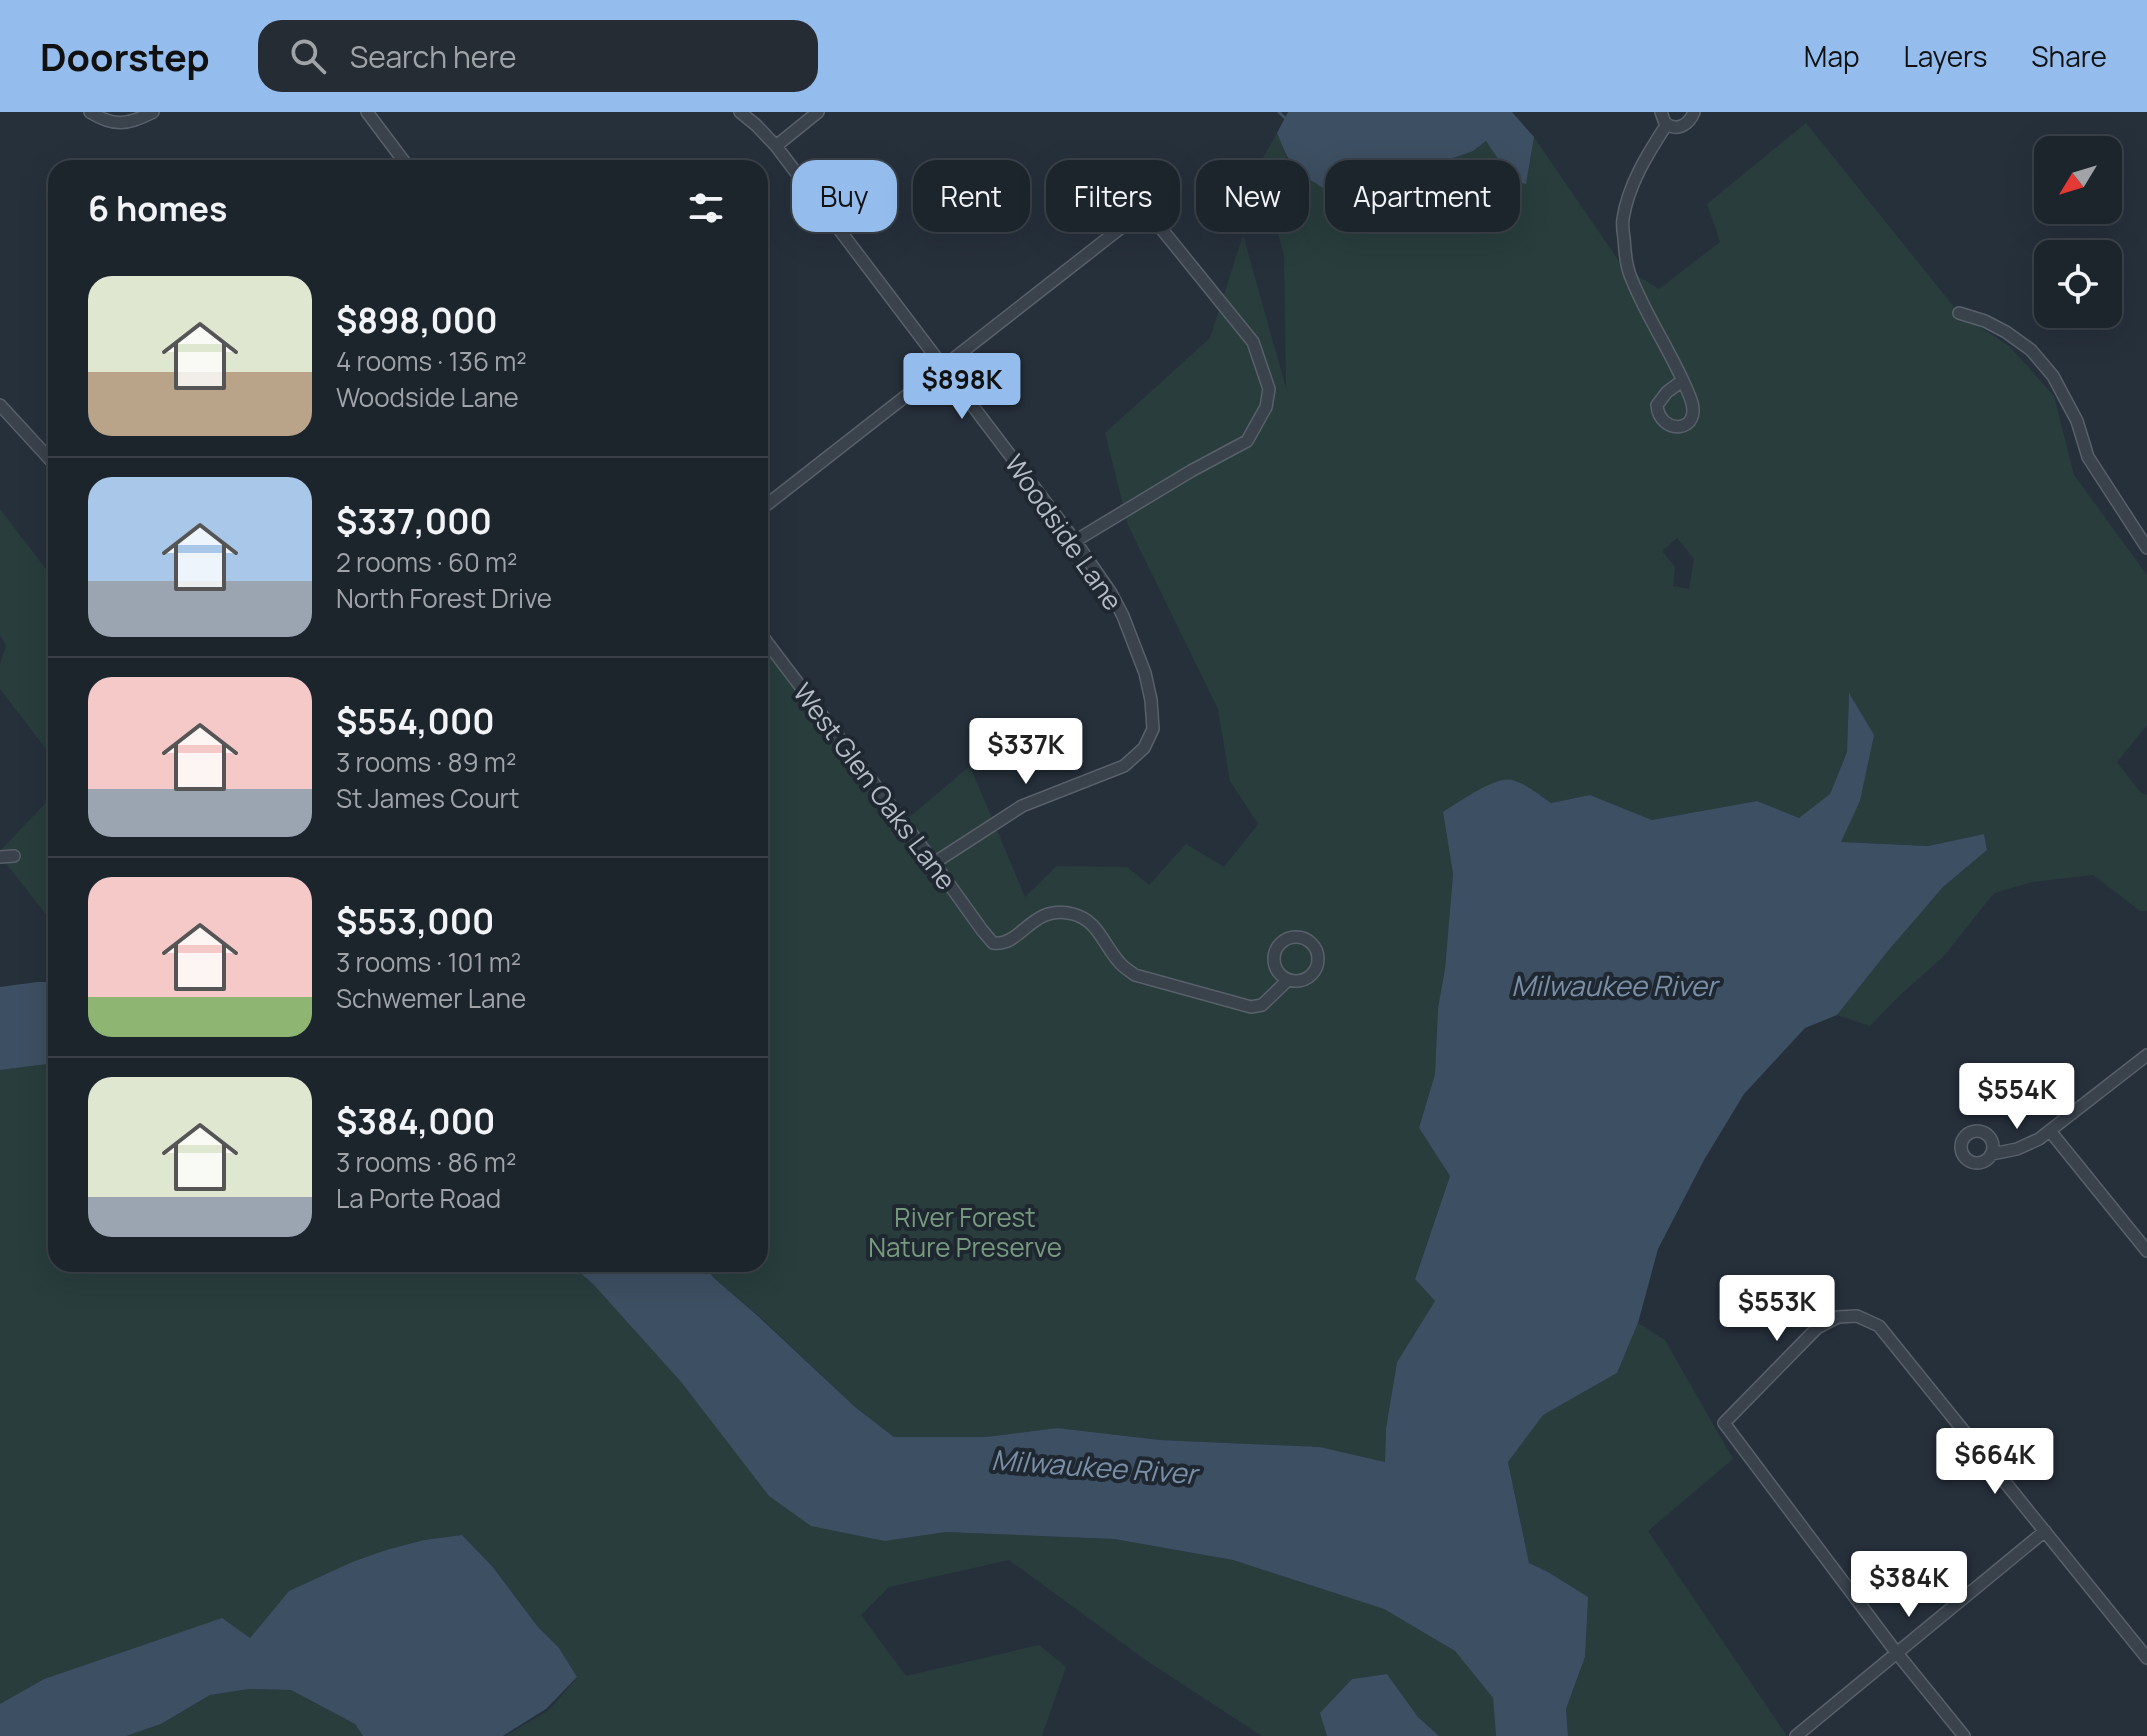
<!DOCTYPE html>
<html lang="en">
<head>
<meta charset="utf-8">
<style>
  body { margin:0; font-family:Manrope,sans-serif; background:#252c34; color:#f1f3f6; height:100vh; display:flex; flex-direction:column; font-size:30px; white-space:nowrap }
  * { box-sizing:border-box; margin:0 }
  p { font-size:26px; color:#a0a4a9 }
  .icon { flex:none; width:44px; height:44px; fill:none; stroke:currentColor; stroke-width:2; stroke-linecap:round; stroke-linejoin:round }
  .map { position:relative; flex:1; overflow:hidden }
  .sheet { position:absolute; left:48px; top:48px; width:720px; height:1112px; display:flex; flex-direction:column; background:#1c242c; border-radius:24px; box-shadow:0 8px 32px #0002,0 0 0 2px #3a4148 }
  .sheet>* { flex:none }
  .top-card { position:absolute; left:792px; top:48px; width:760px; height:72px; display:flex; gap:16px }
  .needle { width:52px; rotate:232deg }
  .tools { position:absolute; left:2034px; top:24px; display:grid; gap:16px }
  .tools a { display:grid; place-items:center; width:88px; height:88px; border-radius:16px; background:#1c242c; box-shadow:0 8px 32px #0002,0 0 0 2px #3a4148; font-size:40px }
  .price { position:absolute; translate:-50% -68px; padding:0 18px; border-radius:8px; background:#fff; color:#222; font-size:26px; line-height:52px; filter:drop-shadow(0 2px 4px #0008) }
  .price::after { content:''; position:absolute; left:50%; top:48px; width:24px; height:18px; margin-left:-12px; background:inherit; clip-path:polygon(0 0,100% 0,50% 100%) }
  .price.selected { background:#94bced; color:#111 }
  ul { padding:0; list-style:none }
  li { display:flex; align-items:center; gap:24px; height:200px; padding:0 40px }
  li+li { border-top:2px solid #3a4148 }
  li span { display:grid; place-items:center; flex:none; width:224px; height:160px; border-radius:24px; color:#555 }
  li>.icon { margin-inline-start:auto }
  span .icon { width:96px; height:96px; fill:#fffc; stroke-width:1 }
  li b { font-size:34px }
  h2 { display:flex; justify-content:space-between; align-items:center; height:96px; padding:0 40px; font-size:34px }
  .pill { padding:0 28px; border-radius:24px; background:#1c242c; box-shadow:0 8px 32px #0002,0 0 0 2px #3a4148; font-size:28px; line-height:72px }
  .pill.selected { background:#94bced; color:#111 }
  header { display:flex; align-items:center; gap:48px; box-sizing:border-box; height:112px; padding:0 40px; background:#94bced; color:#111 }
  header strong { font-size:38px }
  nav { display:flex; gap:44px; margin-inline-start:auto; font-size:28px }
  .search { width:560px; height:72px; background:#252c34; display:flex; align-items:center; gap:20px; box-sizing:border-box; padding:0 28px; border-radius:24px; color:#a0a4a9; font-size:30px }
  .map>svg:first-child { display:block }
</style>
</head>
<body>
<header>
<strong>Doorstep</strong>
<div class="search"><svg class="icon" aria-label="search" viewBox="0 0 24 24"><circle cx="10" cy="10" r="6"/><path d="M15 15l6 6"/></svg>Search here</div>
<nav><a>Map</a><a>Layers</a><a>Share</a></nav>
</header>
<div class="map">
<svg width="2147" height="1624" viewBox="0 0 2147 1624">
  <rect width="100%" height="100%" fill="#26303b"/>
  <!-- green -->
  <path fill="#293d3d" fill-rule="evenodd" d="M 1806,11 L 1959,201 L 2009,234 L 2054,284 L 2074,363 L 2147,463 L 2147,613 L 2117,650 L 2141,681 L 2147,683 L 2147,799 L 2140,799 L 2093,763 L 2033,770 L 1994,781 L 1944,844 L 1899,884 L 1870,914 L 1837,903 L 1888,839 L 1943,775 L 1987,738 L 1984,722 L 1928,734 L 1840,730 L 1860,689 L 1849,583 L 1847,640 L 1830,682 L 1799,707 L 1757,689 L 1652,708 L 1590,683 L 1551,691 L 1531,677 L 1443,700 L 1453,762 L 1445,857 L 1438,896 L 1435,962 L 1419,1016 L 1450,1064 L 1415,1166 L 1435,1189 L 1397,1250 L 1386,1316 L 1385,1350 L 1320,1335 L 1160,1328 L 1057,1316 L 986,1325 L 894,1325 L 855,1295 L 759,1204 L 714,1166 L 703,1152 L 760,1152 L 760,529 L 900,713 L 970,654 L 1025,785 L 1057,754 L 1127,755 L 1149,773 L 1186,732 L 1224,755 L 1258,712 L 1230,669 L 1218,597 L 1128,413 L 1105,321 L 1210,226 L 1243,123 L 1286,276 L 1284,143 L 1259,53 L 1277,21 L 1288,48 L 1416,59 L 1448,49 L 1487,29 L 1513,69 L 1525,72 L 1534,25 L 1623,155 L 1659,177 L 1720,130 L 1707,92 ZM 1677,426 L 1694,447 L 1689,477 L 1673,474 L 1675,455 L 1662,439 Z
    M 0,397 L 56,470 L 56,650 L 0,577 L 0,552 L 6,534 L 0,523 Z
    M 56,680 L 56,815 L 0,744 L 0,739 Z
    M 56,951 L 56,1152 L 570,1152 L 593,1172 L 681,1270 L 731,1335 L 885,1429 L 946,1420 L 1114,1427 L 1233,1448 L 1384,1497 L 1455,1539 L 1493,1586 L 1496,1624 L 1439,1624 L 1418,1605 L 1387,1562 L 1352,1567 L 1321,1601 L 1327,1624 L 1262,1624 L 1147,1549 L 1009,1448 L 889,1475 L 861,1503 L 906,1564 L 1039,1533 L 1066,1555 L 1042,1624 L 505,1624 L 549,1598 L 577,1566 L 559,1536 L 538,1515 L 492,1454 L 462,1423 L 424,1428 L 386,1438 L 352,1450 L 289,1479 L 250,1526 L 175,1522 L 44,1567 L 0,1592 L 0,958 Z
    M 1638,1211 L 1665,1228 L 1733,1347 L 1648,1419 L 1787,1624 L 1568,1624 L 1566,1597 L 1585,1545 L 1548,1460 L 1529,1452 L 1508,1350 L 1542,1303 L 1617,1261 Z
    M 249,1577 L 291,1578 L 355,1612 L 363,1624 L 126,1624 L 161,1612 L 210,1583 Z"/>
  <!-- water -->
  <path fill="#3d4f62" d="M 1288,0 L 1512,0 L 1534,25 L 1526,72 L 1513,69 L 1486,29 L 1473,39 L 1416,59 L 1383,57 L 1369,80 L 1357,69 L 1327,78 C 1293,58 1292,58 1277,21 Z
    M 1849,581 L 1874,623 L 1860,689 L 1841,730 L 1928,734 L 1984,722 L 1987,738 L 1943,775 L 1888,839 L 1837,903 L 1805,916 L 1744,982 L 1704,1048 L 1658,1137 L 1638,1211 L 1617,1261 L 1543,1303 L 1508,1350 L 1529,1451 L 1548,1460 L 1588,1485 L 1585,1545 L 1566,1597 L 1568,1624 L 1496,1624 L 1493,1586 L 1455,1539 L 1384,1497 L 1233,1448 L 1114,1427 L 946,1420 L 885,1429 L 811,1414 L 769,1384 L 681,1270 L 593,1172 L 570,1152 L 703,1152 L 714,1166 L 758,1204 L 855,1295 L 894,1325 L 986,1325 L 1057,1316 L 1160,1328 L 1320,1335 L 1385,1350 L 1386,1316 L 1397,1250 L 1435,1189 L 1415,1167 L 1450,1064 L 1419,1016 L 1435,962 L 1438,896 L 1445,857 L 1453,762 L 1443,700 C 1458,691 1495,664 1512,668 C 1527,672 1539,683 1551,691 L 1590,683 L 1652,708 L 1757,689 L 1799,706 L 1830,682 L 1847,640 Z
    M 37,870 L 56,870 L 56,951 L 0,958 L 0,875 Z
    M 462,1423 L 492,1454 L 538,1515 L 559,1536 L 577,1565 L 546,1597 L 503,1624 L 363,1624 L 355,1612 L 291,1578 L 249,1577 L 210,1583 L 161,1612 L 126,1624 L 0,1624 L 0,1592 L 44,1567 L 222,1506 L 250,1526 L 289,1479 L 352,1450 L 386,1438 L 424,1428 Z
    M 1387,1562 L 1418,1605 L 1439,1624 L 1327,1624 L 1320,1601 L 1352,1567 Z"/>
  <g fill="none" stroke-linecap="round" stroke-linejoin="round">
    <!-- stream -->
    <path stroke="#3d4f62" stroke-width="3" d="M 1279,0 L 1285,6"/>
    <!-- street casing -->
    <g stroke="#58606a" stroke-width="14">
      <path id="street" d="M 90,0 C 114,15 128,13 153,0
        M 367,0 L 409,56
        M 740,0 L 756,13 L 776,34 L 1075,429 L 1111,481 L 1123,504 L 1145,561 L 1151,588 L 1153,617 L 1144,636 L 1124,654 L 1022,694 L 934,751
        M 1661,0 L 1665,11 C 1677,20 1689,13 1694,0
        M 1667,12 C 1648,41 1628,73 1623,107 C 1622,113 1623,120 1624,126 C 1625,140 1626,155 1632,168 C 1648,208 1674,244 1690,285 C 1705,322 1659,324 1657,293 L 1667,280 L 1682,269
        M 776,34 L 818,0
        M 1959,201 L 1985,209 L 2006,220 L 2031,238 L 2053,264 L 2077,309 L 2088,345 L 2147,436
        M 0,293 L 56,354
        M 760,398 L 1136,104 L 1146,104 L 1160,115 L 1253,230 L 1269,277 L 1266,295 L 1247,329 L 1191,359 L 1075,429
        M 760,521 L 934,751 L 982,818 L 993,831 C 1022,835 1031,791 1073,802 C 1098,808 1104,834 1120,851 C 1124,856 1130,859 1135,863 L 1251,895 L 1262,893 L 1288,868
        M 0,745 L 14,744
        M1274 847a22 22 0 1 1 44 0a22 22 0 1 1-44 0Z
        M1961 1035a16 16 0 1 1 32 0a16 16 0 1 1-32 0Z
        M 2050,1019 L 2147,1139
        M 1992,1042 L 2017,1037 L 2039,1027 L 2147,943
        M 1796,1624 L 2045,1419
        M 1964,1624 L 1896,1540 L 1724,1311 L 1817,1216 L 1838,1205 L 1857,1204 L 1879,1214 L 2147,1546"/>
    </g>
    <!-- street -->
    <use href="#street" stroke="#3a424c" stroke-width="11"/>
  </g>
  <g text-anchor="middle" dominant-baseline="central" stroke-width="8" stroke-linejoin="round" paint-order="stroke">
    <!-- street labels -->
    <g font-size="26" fill="#b6bdc7" stroke="#1f2731">
      <text transform="translate(1064 420) rotate(55)">Woodside Lane</text>
      <text transform="translate(875 674) rotate(53)">West Glen Oaks Lane</text>
    </g>
    <!-- park labels -->
    <g font-size="26" fill="#769a7d" stroke="#1f2731">
      <text x="965" y="1105">River Forest<tspan x="965" dy="30">Nature Preserve</tspan></text>
    </g>
    <!-- water labels -->
    <g font-size="28" font-style="italic" fill="#798fa7" stroke="#1f2731">
      <text x="1614" y="873">Milwaukee River</text>
      <text transform="translate(1094 1354) rotate(4)">Milwaukee River</text>
    </g>
  </g>
</svg>
<div class="tools">
<a><svg class="needle" viewBox="-14 -14 28 28"><path d="M0-13l5 13h-10z" fill="#e53935"/><path d="M0 13l5-13h-10z" fill="#a0a4a9"/></svg></a>
<a><svg class="icon" aria-label="locate" viewBox="0 0 24 24"><circle cx="12" cy="12" r="6"/><path d="M12 2v4M12 18v4M2 12h4M18 12h4"/></svg></a>
</div>
<b class="price selected" style="left:962px;top:309px">$898K</b>
<b class="price" style="left:1026px;top:674px">$337K</b>
<b class="price" style="left:2017px;top:1019px">$554K</b>
<b class="price" style="left:1777px;top:1231px">$553K</b>
<b class="price" style="left:1995px;top:1384px">$664K</b>
<b class="price" style="left:1909px;top:1507px">$384K</b>
<div class="top-card">
<a class="pill selected">Buy</a>
<a class="pill">Rent</a>
<a class="pill">Filters</a>
<a class="pill">New</a>
<a class="pill">Apartment</a>
</div>
<section class="sheet">
<h2>6 homes<svg class="icon" aria-label="filters" viewBox="0 0 24 24"><path d="M4 7h16M4 17h16"/><circle cx="9" cy="7" r="2"/><circle cx="15" cy="17" r="2"/></svg></h2>
<ul>
<li><span style="background:linear-gradient(#dfe7d0 60%,#b9a48a 0)"><svg class="icon" aria-label="home" viewBox="0 0 24 24"><path d="M3 11l9-7 9 7M6 9v11h12V9"/></svg></span><div><b>$898,000</b><p>4 rooms · 136 m²</p><p>Woodside Lane</p></div></li>
<li><span style="background:linear-gradient(#a9c7e8 65%,#9aa5b1 0)"><svg class="icon" aria-label="home" viewBox="0 0 24 24"><path d="M3 11l9-7 9 7M6 9v11h12V9"/></svg></span><div><b>$337,000</b><p>2 rooms · 60 m²</p><p>North Forest Drive</p></div></li>
<li><span style="background:linear-gradient(#f6c9c9 70%,#9aa5b1 0)"><svg class="icon" aria-label="home" viewBox="0 0 24 24"><path d="M3 11l9-7 9 7M6 9v11h12V9"/></svg></span><div><b>$554,000</b><p>3 rooms · 89 m²</p><p>St James Court</p></div></li>
<li><span style="background:linear-gradient(#f6c9c9 75%,#8fb573 0)"><svg class="icon" aria-label="home" viewBox="0 0 24 24"><path d="M3 11l9-7 9 7M6 9v11h12V9"/></svg></span><div><b>$553,000</b><p>3 rooms · 101 m²</p><p>Schwemer Lane</p></div></li>
<li><span style="background:linear-gradient(#dfe7d0 75%,#9aa5b1 0)"><svg class="icon" aria-label="home" viewBox="0 0 24 24"><path d="M3 11l9-7 9 7M6 9v11h12V9"/></svg></span><div><b>$384,000</b><p>3 rooms · 86 m²</p><p>La Porte Road</p></div></li>
</ul>
</section>
</div>
</body>
</html>
